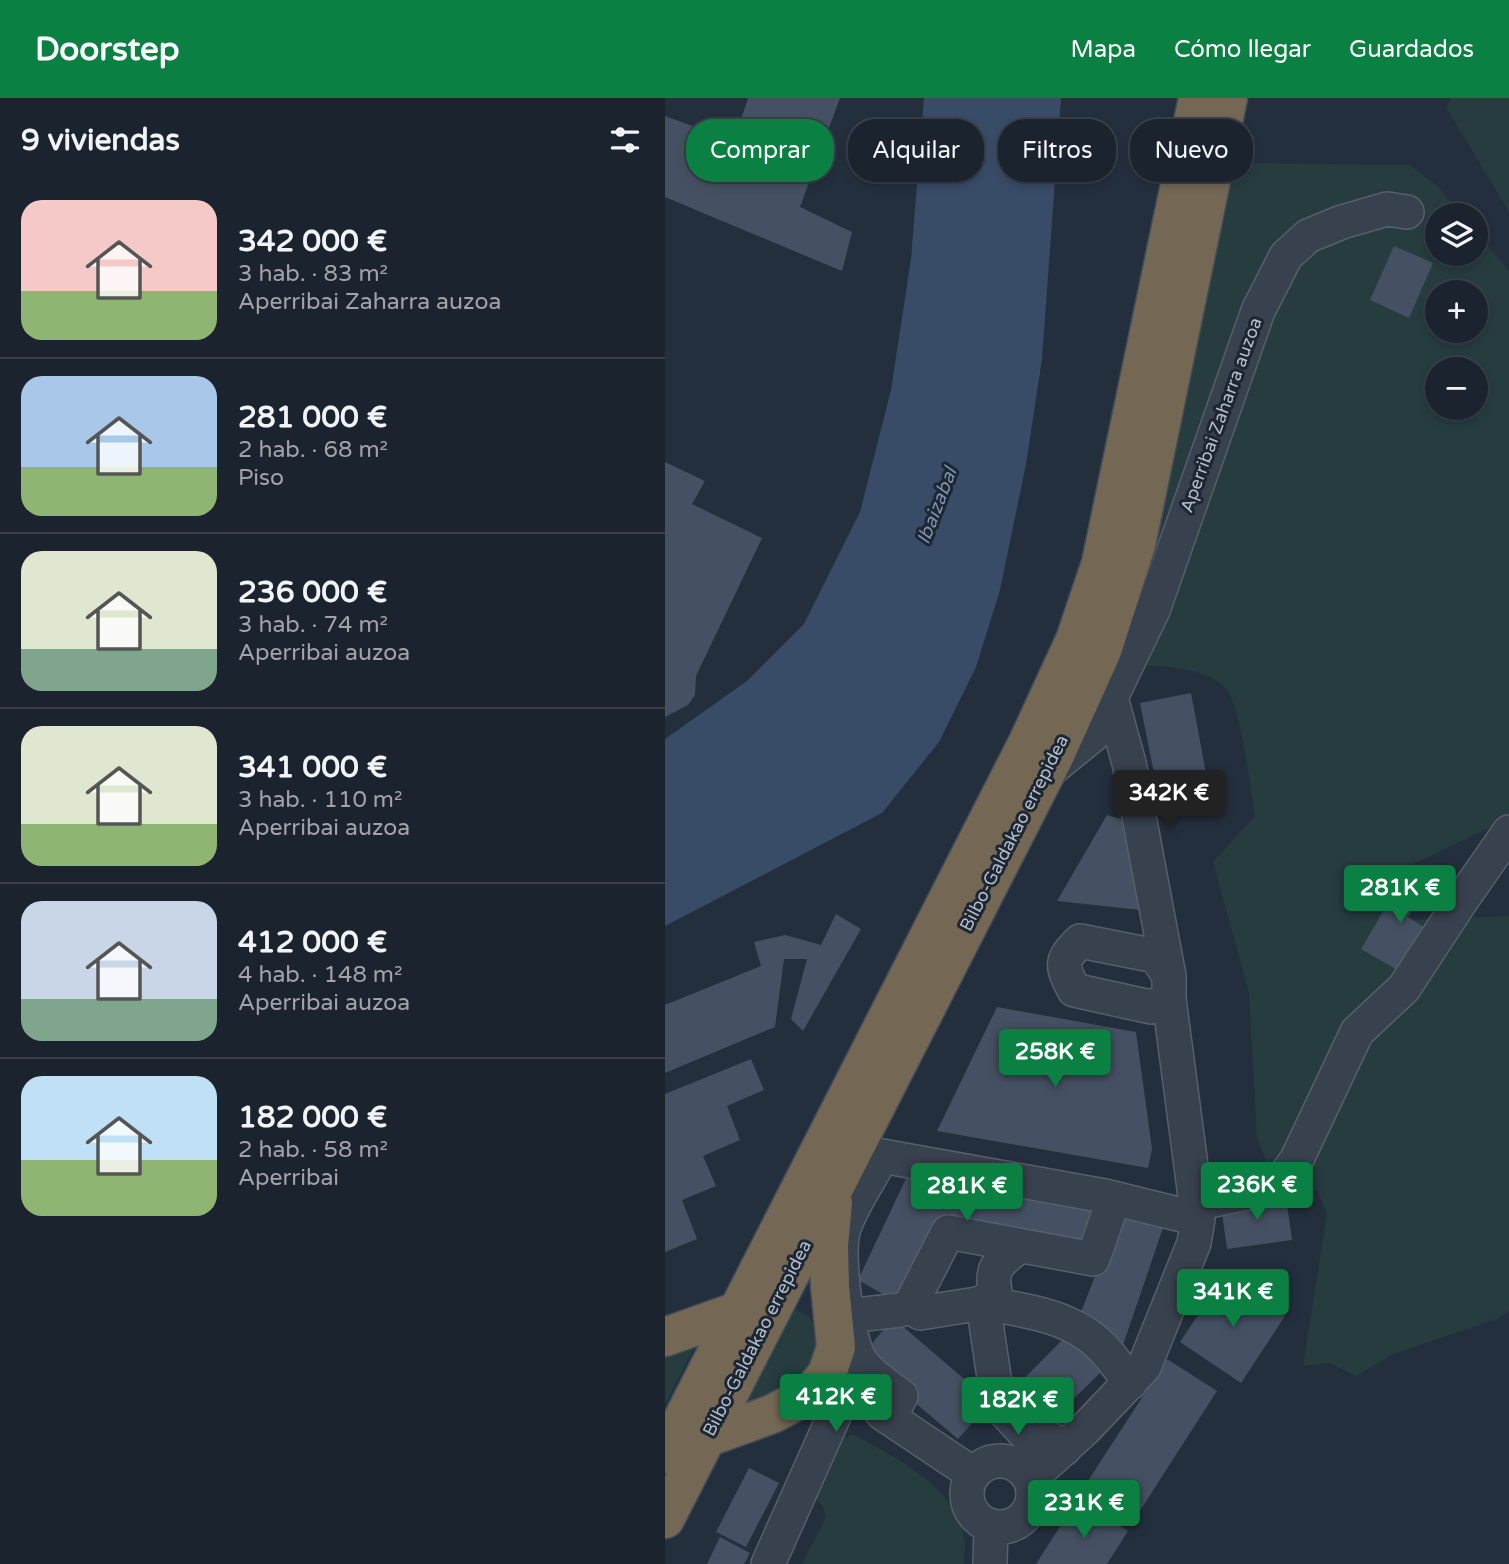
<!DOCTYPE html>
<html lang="es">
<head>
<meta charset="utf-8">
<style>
  body { margin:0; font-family:"Varela Round",sans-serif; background:#282f3a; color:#f1f3f6; height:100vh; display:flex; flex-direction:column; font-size:26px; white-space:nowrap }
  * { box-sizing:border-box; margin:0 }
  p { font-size:23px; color:#a0a4aa }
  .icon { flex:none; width:38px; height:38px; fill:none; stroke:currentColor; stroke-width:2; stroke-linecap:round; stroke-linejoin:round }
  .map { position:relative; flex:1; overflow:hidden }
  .drawer { display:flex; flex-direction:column; background:#1b232e; width:665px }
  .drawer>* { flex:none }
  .hud { position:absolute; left:21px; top:21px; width:665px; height:63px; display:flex; gap:14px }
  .fabs { position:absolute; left:760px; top:105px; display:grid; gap:14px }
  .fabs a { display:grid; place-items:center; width:63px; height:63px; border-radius:50%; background:#1b232e; box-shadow:0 4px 10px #0003,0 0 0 2px #39404a; font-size:35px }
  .price { position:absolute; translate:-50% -60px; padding:0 16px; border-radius:7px; background:#0b8043; color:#fff; font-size:23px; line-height:46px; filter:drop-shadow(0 2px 4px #0008) }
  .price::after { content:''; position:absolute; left:50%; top:42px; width:21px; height:16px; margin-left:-10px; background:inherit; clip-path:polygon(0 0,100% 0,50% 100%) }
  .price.selected { background:#222; color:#fff }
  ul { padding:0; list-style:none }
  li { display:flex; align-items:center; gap:21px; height:175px; padding:0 21px }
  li+li { border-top:2px solid #39404a }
  li span { display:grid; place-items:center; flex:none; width:196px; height:140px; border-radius:21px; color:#555 }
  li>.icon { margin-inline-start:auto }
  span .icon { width:84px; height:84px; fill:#fffc; stroke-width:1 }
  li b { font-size:30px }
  h2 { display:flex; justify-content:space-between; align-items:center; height:84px; padding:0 21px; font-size:30px }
  .pill { padding:0 24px; border-radius:28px; background:#1b232e; box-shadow:0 4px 10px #0003,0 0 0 2px #39404a; font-size:24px; line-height:63px }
  .pill.selected { background:#0b8043; color:#fff }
  header { display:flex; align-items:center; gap:42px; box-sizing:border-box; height:98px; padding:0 35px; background:#0b8043; color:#fff }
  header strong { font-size:33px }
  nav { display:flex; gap:38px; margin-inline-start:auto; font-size:24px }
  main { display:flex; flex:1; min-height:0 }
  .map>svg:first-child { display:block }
</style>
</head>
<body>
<header>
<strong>Doorstep</strong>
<nav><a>Mapa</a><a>Cómo llegar</a><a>Guardados</a></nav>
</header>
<main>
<section class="drawer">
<h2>9 viviendas<svg class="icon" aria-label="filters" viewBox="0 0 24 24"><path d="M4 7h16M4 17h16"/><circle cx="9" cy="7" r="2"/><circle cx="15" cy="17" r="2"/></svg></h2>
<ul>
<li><span style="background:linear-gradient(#f6c9c9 65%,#8fb573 0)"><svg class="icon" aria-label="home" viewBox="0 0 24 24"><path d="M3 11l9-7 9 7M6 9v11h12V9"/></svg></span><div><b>342 000 €</b><p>3 hab. · 83 m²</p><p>Aperribai Zaharra auzoa</p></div></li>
<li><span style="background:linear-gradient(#a9c7e8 65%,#8fb573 0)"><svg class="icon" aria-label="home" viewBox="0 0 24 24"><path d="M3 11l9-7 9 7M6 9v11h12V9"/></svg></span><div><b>281 000 €</b><p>2 hab. · 68 m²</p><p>Piso</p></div></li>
<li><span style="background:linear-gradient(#dfe7d0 70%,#7fa58c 0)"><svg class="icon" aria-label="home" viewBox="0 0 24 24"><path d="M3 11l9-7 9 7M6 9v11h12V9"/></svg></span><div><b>236 000 €</b><p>3 hab. · 74 m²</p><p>Aperribai auzoa</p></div></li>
<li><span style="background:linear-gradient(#dfe7d0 70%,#8fb573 0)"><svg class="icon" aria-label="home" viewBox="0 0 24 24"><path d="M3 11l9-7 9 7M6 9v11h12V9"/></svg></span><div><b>341 000 €</b><p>3 hab. · 110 m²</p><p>Aperribai auzoa</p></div></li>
<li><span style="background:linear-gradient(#c9d6e8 70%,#7fa58c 0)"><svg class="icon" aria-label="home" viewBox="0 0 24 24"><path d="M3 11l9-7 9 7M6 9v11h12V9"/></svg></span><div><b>412 000 €</b><p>4 hab. · 148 m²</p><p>Aperribai auzoa</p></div></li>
<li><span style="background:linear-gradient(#bfe0f5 60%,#8fb573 0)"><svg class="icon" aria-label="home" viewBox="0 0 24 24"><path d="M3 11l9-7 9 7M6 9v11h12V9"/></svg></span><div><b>182 000 €</b><p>2 hab. · 58 m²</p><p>Aperribai</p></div></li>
</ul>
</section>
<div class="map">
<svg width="844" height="1466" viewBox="0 0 844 1466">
  <rect width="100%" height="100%" fill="#242f3e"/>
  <!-- green -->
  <path fill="#263c3f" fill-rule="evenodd" d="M 786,0 L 844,0 L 844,114 L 781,9 Z
    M 560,65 L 745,67 L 772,88 L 797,117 L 772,117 L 772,156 L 810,156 L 810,133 L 844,173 L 844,720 L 744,768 L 729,781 L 724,795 L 732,812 L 749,822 L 844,818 L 844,1213 L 831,1221 L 726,1257 L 691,1278 L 665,1265 L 638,1268 L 662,1116 L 653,1094 L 602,1064 L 592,1040 L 584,895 L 548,764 L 590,718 C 585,689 577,613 562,592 C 540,564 475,567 444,568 ZM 772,194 L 810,194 L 810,233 L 772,233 ZM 772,271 L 810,271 L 810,310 L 772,310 Z
    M 124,1212 C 147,1213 151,1228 156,1248 L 135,1283 L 73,1312 Z
    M 32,1244 L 0,1307 L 0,1256 Z
    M 188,1336 C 231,1361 292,1387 300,1444 C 300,1451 299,1459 299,1466 L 137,1466 L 161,1419 L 158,1408 L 148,1399 L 175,1341 Z"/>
  <!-- water -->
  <path fill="#394c67" d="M 259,0 L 396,0 L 377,261 L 361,366 L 335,492 L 311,569 L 274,644 L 217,715 L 0,828 L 0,641 L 82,583 L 139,526 L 195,414 L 226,292 L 246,161 Z"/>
  <!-- building -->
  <path fill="#455162" d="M 83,0 L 175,0 L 135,109 L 187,134 L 177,173 L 0,99 L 0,18 L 69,43 Z
    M 729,148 L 768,165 L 744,220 L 705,202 Z
    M 0,364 L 40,383 L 27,406 L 97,440 L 31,578 L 30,597 L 23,607 L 0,619 Z
    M 526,595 L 545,696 L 495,705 L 475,605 Z
    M 442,717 L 471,725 L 485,813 L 392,803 Z
    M 745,768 L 766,780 L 743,819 L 765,833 L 739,876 L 696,851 Z
    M 171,816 L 196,831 L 138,933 L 126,921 L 142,861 L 119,861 L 110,929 L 0,975 L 0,907 L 96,868 L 89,844 L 120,837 L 156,847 Z
    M 332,909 L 471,934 L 487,1051 L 483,1070 L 272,1033 Z
    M 86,961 L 99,992 L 62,1008 L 75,1042 L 38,1058 L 51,1088 L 17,1102 L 32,1141 L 0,1154 L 0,996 Z
    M 246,1070 L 432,1104 L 424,1153 L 276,1128 L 237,1207 L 193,1182 Z
    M 621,1098 L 627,1142 L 562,1151 L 556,1107 Z
    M 457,1109 L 500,1124 L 458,1247 L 411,1227 Z
    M 559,1178 L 620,1218 L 576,1285 L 515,1244 Z
    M 228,1220 L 326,1304 L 293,1341 L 196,1259 Z
    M 407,1232 L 443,1267 L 369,1340 L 335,1305 Z
    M 502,1261 L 552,1293 L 469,1422 L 419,1389 Z
    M 84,1370 L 114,1385 L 81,1449 L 51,1434 Z
    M 410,1405 L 431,1418 L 433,1414 L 463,1433 L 442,1466 L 371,1466 Z
    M 55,1439 L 85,1455 L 79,1466 L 42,1466 Z"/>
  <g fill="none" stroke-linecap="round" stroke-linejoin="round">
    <!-- minor casing -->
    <g stroke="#565f6c" stroke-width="36">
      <path id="minor" d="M 446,600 L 464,665 L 504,878
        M 380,676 L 428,637 L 488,512 L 593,213 L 621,158 L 643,138 L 677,124 L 722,111 L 742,114
        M 415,843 L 491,858 L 504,878 L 504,901 L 486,909 L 409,892 C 396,867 395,863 415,843 Z
        M 531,1106 L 613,1088 L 632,1061 L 692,934 L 739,890 L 796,803 L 844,734
        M 354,1148 C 336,1164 325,1167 330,1193 L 318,1205 C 359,1212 408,1218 438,1250 C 448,1260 456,1273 465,1285
        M 245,1208 L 255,1215 L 318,1205 L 333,1306 L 369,1345 L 384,1340 L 399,1351
        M 183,1218 L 235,1212 L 245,1208 L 283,1134 L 428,1161 L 449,1100
        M 209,1304 L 217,1315 L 308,1376
        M 224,1320 L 236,1298 C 222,1287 200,1274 193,1258 C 182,1233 171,1156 179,1130 C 187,1107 205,1081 217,1058 L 440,1098 L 533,1121
        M302 1396a33 33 0 1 1 66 0a33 33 0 1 1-66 0Z
        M 365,1381 L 420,1331 L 479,1269 L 529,1145 L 533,1121 L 504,901
        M 103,1466 L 173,1309
        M 325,1466 L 326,1428"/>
    </g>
    <!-- highway casing -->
    <g stroke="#434c59" stroke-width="41">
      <path id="highway" d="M 0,1239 L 84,1209
        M 30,1344 L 107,1316 L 145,1296 L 162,1276 L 171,1249 L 165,1188 L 164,1148 L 168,1105
        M 0,1356 L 363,644 L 410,542 L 436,465 L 533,0
        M 0,1421 L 390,657 L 437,553 L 471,447 L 563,0"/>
    </g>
    <!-- minor -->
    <use href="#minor" stroke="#38414e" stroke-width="33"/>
    <!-- highway -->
    <use href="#highway" stroke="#746855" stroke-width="38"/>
  </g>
  <g text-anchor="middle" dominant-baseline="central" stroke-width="6" stroke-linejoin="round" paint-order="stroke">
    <!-- street labels -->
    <g font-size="18" fill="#b4bcc9" stroke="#1d2633">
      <text transform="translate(556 317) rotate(-70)">Aperribai Zaharra auzoa</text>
      <text transform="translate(349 735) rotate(-63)">Bilbo-Galdakao errepidea</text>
      <text transform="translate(92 1240) rotate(-63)">Bilbo-Galdakao errepidea</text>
    </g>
    <!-- water labels -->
    <g font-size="19" font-style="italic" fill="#7c92b1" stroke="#1d2633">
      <text transform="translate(272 408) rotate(-69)">Ibaizabal</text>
    </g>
  </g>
</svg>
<div class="fabs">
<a><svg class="icon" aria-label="layers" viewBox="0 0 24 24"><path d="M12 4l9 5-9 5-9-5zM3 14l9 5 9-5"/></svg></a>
<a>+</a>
<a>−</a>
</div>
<b class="price selected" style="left:504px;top:732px">342K €</b>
<b class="price" style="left:735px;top:827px">281K €</b>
<b class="price" style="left:390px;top:991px">258K €</b>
<b class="price" style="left:592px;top:1124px">236K €</b>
<b class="price" style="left:302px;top:1125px">281K €</b>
<b class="price" style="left:568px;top:1231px">341K €</b>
<b class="price" style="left:171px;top:1336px">412K €</b>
<b class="price" style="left:353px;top:1339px">182K €</b>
<b class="price" style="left:419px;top:1442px">231K €</b>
<div class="hud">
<a class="pill selected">Comprar</a>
<a class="pill">Alquilar</a>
<a class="pill">Filtros</a>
<a class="pill">Nuevo</a>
</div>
</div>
</main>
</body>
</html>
